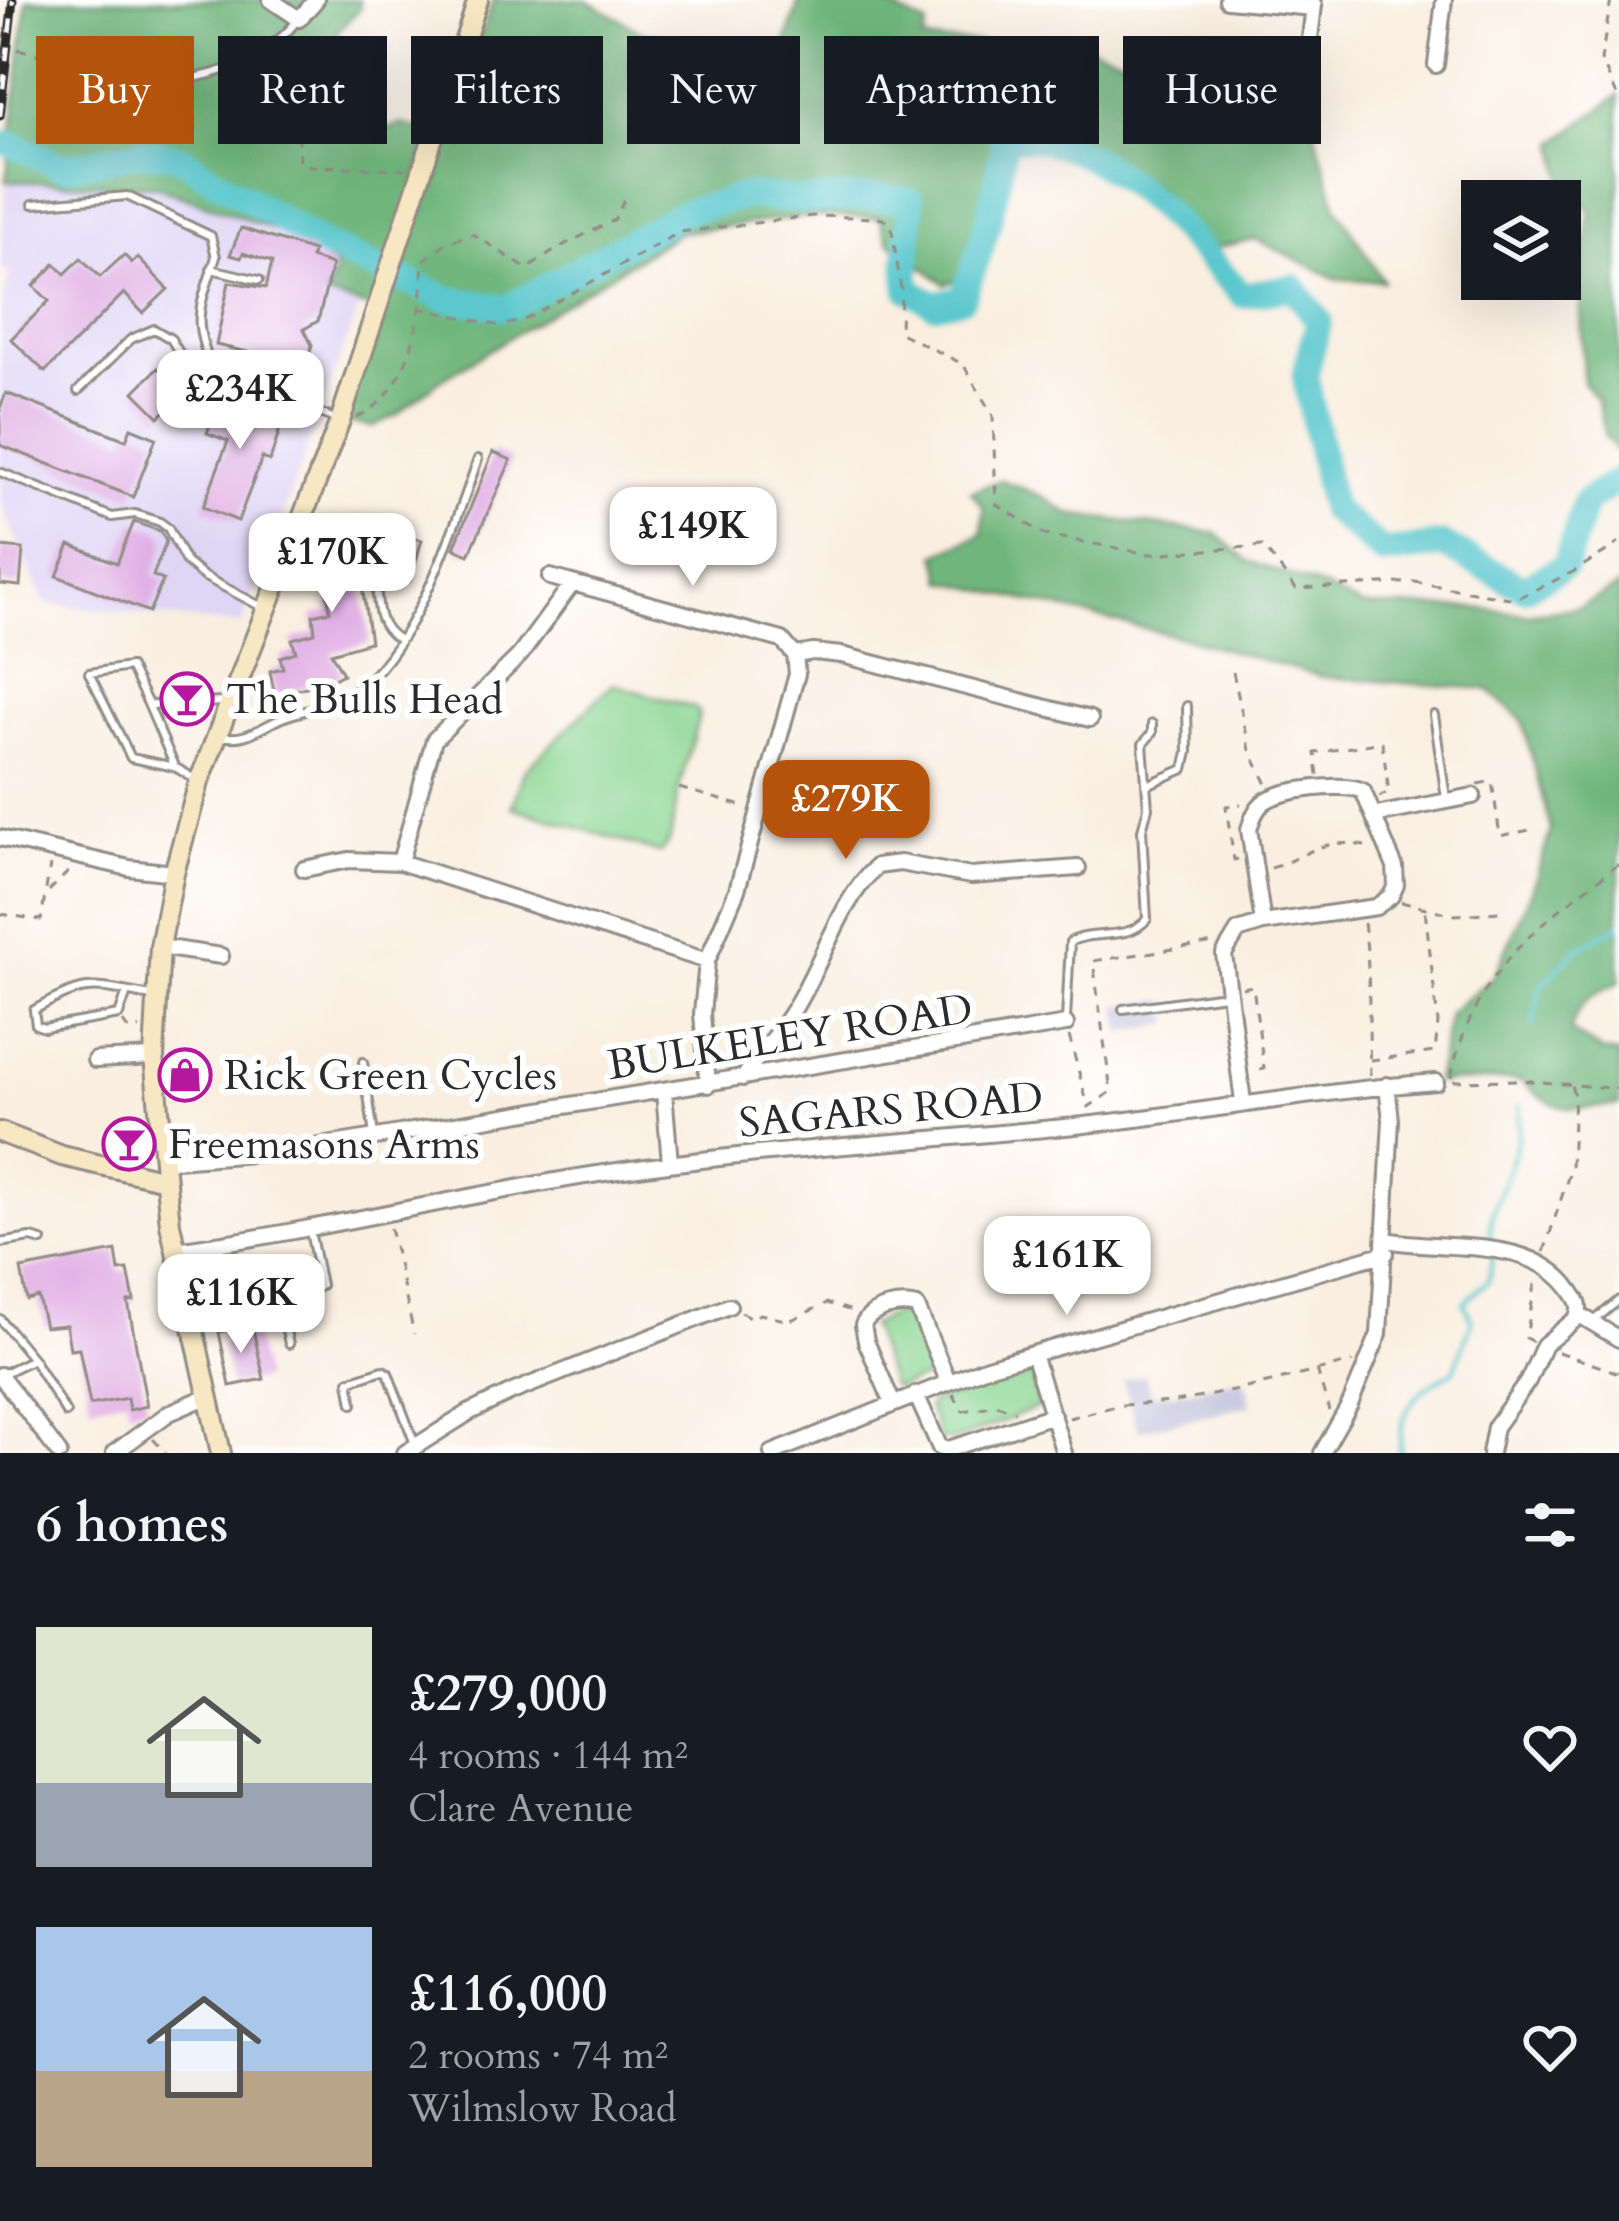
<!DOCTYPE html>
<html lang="en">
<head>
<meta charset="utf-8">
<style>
  body { margin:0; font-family:Cardo,serif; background:#20242c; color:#f1f3f6; height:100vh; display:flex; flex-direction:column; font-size:45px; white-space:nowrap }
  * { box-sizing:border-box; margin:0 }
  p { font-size:39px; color:#9ea1a6 }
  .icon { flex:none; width:66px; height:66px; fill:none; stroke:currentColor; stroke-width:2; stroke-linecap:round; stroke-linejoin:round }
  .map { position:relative; height:1453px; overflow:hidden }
  .panel { display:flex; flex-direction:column; background:#171b24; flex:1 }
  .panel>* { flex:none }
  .guide { position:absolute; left:36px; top:36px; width:1548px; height:108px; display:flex; gap:24px }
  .fabs { position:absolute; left:1461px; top:180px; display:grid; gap:24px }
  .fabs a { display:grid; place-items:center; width:120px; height:120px; border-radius:0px; background:#171b24; box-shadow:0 12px 48px #0002; font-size:60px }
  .price { position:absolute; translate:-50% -102px; padding:0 27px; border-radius:24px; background:#fff; color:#222; font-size:39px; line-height:78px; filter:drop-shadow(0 3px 6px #0008) }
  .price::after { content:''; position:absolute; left:50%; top:72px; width:36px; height:27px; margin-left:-18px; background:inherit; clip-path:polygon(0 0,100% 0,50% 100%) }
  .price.current { background:#b45309; color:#fff }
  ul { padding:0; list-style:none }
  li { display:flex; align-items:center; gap:36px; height:300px; padding:0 36px }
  li span { display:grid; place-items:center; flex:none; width:336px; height:240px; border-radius:0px; color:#555 }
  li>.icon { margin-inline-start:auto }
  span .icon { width:144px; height:144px; fill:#fffc; stroke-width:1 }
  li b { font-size:51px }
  h2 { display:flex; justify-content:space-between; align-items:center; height:144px; padding:0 36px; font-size:51px }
  .tag { padding:0 42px; border-radius:0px; background:#171b24; box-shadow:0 12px 48px #0002; font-size:42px; line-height:108px }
  .tag.current { background:#b45309; color:#fff }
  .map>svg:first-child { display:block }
</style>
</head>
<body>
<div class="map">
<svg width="1619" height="1453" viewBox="0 0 1619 1453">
  <rect width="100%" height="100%" fill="#fff"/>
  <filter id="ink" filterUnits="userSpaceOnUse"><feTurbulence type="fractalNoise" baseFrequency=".00833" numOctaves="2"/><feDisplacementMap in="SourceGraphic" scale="24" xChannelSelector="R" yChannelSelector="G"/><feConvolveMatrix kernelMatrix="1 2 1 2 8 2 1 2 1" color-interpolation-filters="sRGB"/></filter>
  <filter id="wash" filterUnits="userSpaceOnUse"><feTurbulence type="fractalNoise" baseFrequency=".004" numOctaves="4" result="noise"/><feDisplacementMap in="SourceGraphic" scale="48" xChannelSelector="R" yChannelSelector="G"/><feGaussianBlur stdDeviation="2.7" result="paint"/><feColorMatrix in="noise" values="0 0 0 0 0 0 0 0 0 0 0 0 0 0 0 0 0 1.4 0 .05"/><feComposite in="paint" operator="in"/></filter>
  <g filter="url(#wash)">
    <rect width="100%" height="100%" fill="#faeee0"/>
    <!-- built -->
    <path fill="#dfd5f5" d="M 6,181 L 155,186 L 241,215 L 295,237 L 336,267 L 328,295 L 360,304 L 242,625 L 45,604 L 0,502 L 0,309 L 10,272 L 0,269 Z"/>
    <!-- industrial -->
    <path fill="#c3c1db" d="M 1166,999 L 1171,1024 L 1122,1032 L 1118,1006 Z
      M 1145,1375 L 1151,1394 L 1172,1394 L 1239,1379 L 1247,1383 L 1251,1405 L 1138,1431 L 1123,1380 Z"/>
    <!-- green -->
    <path fill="#8ad592" stroke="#5a805e" stroke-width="3" d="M 613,684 L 697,709 L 699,716 L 679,788 L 670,840 L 660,853 L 512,807 L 524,771 Z
      M 904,1310 L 911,1311 L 938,1370 L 936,1374 L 896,1388 L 891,1385 L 870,1325 Z
      M 1027,1373 L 1033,1377 L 1039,1407 L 954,1441 L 940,1439 L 928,1407 L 931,1402 Z"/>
    <!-- forest -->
    <path fill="#6fb67c" stroke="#4d7054" stroke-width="3" d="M 27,0 L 359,0 L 360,9 L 338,30 L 320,115 L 328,127 L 360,125 L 383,131 L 401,124 L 428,131 L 408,220 L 448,133 L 493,0 L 587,0 L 644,33 L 784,49 L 799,0 L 890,0 L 890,7 L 927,25 L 923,41 L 1085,45 L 1208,88 L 1271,96 L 1314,129 L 1337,207 L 1383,281 L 1337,279 L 1255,239 L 1215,248 L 1155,188 L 1059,131 L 994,131 L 972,274 L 945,284 L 888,241 L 880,218 L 813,216 L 680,232 L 439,381 L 398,414 L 372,427 L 340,421 L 379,310 L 327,296 L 336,267 L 295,237 L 155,186 L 6,181 Z
      M 1619,95 L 1619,455 L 1605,436 L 1597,399 L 1583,382 L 1580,279 L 1591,211 L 1565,186 L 1556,142 Z
      M 1001,480 L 1045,497 L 1069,514 L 1215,533 L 1248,561 L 1327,589 L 1363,606 L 1476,608 L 1526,614 L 1580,607 L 1619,586 L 1619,983 C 1593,993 1575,1004 1571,1032 L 1604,1052 L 1619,1054 L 1619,1105 C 1569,1110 1559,1115 1520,1080 L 1436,1082 L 1449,1013 L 1494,976 L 1533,888 L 1551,830 L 1522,720 L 1487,689 L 1322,677 L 1189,639 L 944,581 L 937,554 L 982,534 L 984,508 L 971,491 Z"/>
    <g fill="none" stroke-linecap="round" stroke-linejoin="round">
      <!-- stream -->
      <path stroke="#5bc8ce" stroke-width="4.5" d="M 1533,1025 L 1540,987 L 1573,952 L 1619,925
        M 1490,1245 C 1485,1198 1525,1161 1519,1107
        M 1400,1453 C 1399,1406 1415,1392 1454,1371 L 1472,1321 L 1464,1303 L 1488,1281 L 1493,1256"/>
      <!-- river -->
      <path stroke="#5bc8ce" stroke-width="27" d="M 8,143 L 64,167 L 141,152 L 177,156 L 325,246 L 448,299 L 507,308 L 684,212 L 748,196 L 807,201 L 874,197 L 911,201 C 911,232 904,259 909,289 L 934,304 L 962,298 C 983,249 998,191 1004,137 C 1019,138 1037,138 1051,142 C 1132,164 1187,239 1243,295 L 1293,287 L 1319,321 L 1305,375 L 1332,510 L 1384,553 L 1443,545 L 1524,588 L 1565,566 L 1585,502 L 1619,480"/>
    </g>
    <g id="blocks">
      <!-- building -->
      <path fill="#e1b0e5" d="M 241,228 L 313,251 L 311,258 L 332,265 L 318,321 L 304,329 L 312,345 L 306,367 L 301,371 L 281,366 L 283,360 L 216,345 L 229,282 L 266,288 L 272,262 L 243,253 L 241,258 L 230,255 Z
        M 124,255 L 132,263 L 138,258 L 168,289 L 143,313 L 124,293 L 45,372 L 11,339 L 49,301 L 34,286 L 55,264 L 65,274 L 81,258 L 100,277 Z
        M 158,368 L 183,394 L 159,417 L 134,392 Z
        M 6,393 L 126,440 L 131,428 L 156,438 L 133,497 L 0,445 L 0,408 Z
        M 223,393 L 284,416 L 270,461 L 262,458 L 238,521 L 203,507 L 228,441 L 207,433 Z
        M 493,452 L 511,460 L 469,555 L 454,548 Z
        M 367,516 L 374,552 L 358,557 L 370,642 L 331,653 L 343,674 L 318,688 L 316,684 L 275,696 L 270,671 L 283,668 L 280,657 L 296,652 L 292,639 L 315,633 L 313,615 L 330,611 L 322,562 L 337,560 L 334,522 Z
        M 134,522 L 160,531 L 166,541 L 153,576 L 163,580 L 149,612 L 57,576 L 70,545 L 117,563 Z
        M 402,534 L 422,540 L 410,581 L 390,575 Z
        M 0,547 L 23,549 L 20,586 L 0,584 Z
        M 116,1251 L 119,1271 L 128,1270 L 134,1301 L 128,1302 L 147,1406 L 129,1410 L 127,1398 L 90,1405 L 79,1348 L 70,1349 L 66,1325 L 45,1327 L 38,1297 L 27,1300 L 21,1269 Z
        M 252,1325 L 264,1379 L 230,1386 L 219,1332 Z"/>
    </g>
  </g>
  <g filter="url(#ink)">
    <use href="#blocks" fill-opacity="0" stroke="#928c86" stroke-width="3"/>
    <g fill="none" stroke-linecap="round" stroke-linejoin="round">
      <!-- lane casing -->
      <g stroke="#928c86" stroke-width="12">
        <path id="lane" d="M 51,85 C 135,85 238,92 296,22
          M 33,204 L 127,196 L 211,236 L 216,257 C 198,313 191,319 215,377
          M 211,269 L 259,280
          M 78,391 L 131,339 L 154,329 L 171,339 L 187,366 L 199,376 L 236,381 L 338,420
          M 0,472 L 112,517 L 135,514 L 160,522 L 168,528 L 186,562 L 203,576 L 264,608
          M 376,581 C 378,605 376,625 398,639
          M 148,704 L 175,767
          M 1434,715 L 1446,798
          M 222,736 C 245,742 261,727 282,718 C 305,709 331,707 352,693 C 413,656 455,525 478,459
          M 196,780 L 175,767 L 131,758 L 89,673 L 130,667 L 148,704 L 154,705 L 223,702
          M 1147,785 L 1184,769 L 1188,752 L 1187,706
          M 127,992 L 119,1015 L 44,1028 L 36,1025 L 34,1010 C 89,979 93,986 152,996
          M 1123,1009 L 1225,995
          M 1066,1020 L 1070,942 C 1094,929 1128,942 1147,919 L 1142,830 L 1148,808 L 1143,744 L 1152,733 L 1152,724
          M 363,1062 L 374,1135
          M 0,1243 L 31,1238 L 42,1241
          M 0,1319 L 33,1359 L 66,1413
          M 1595,1320 L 1619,1300
          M 289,1344 L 279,1300 L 312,1292 L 321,1285 L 310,1231
          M 0,1375 L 33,1359
          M 353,1404 L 349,1381 L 383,1370 L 388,1373 L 415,1444"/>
      </g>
      <!-- street casing -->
      <g stroke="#928c86" stroke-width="20">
        <path id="street" d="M 271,0 L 299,19 L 316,0
          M 1227,0 L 1312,8
          M 1309,47 L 1314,5
          M 1436,65 L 1444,0
          M 550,577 L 782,640 L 795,655 L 797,674 L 737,890 L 707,961 L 702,1014 L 708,1085
          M 795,655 L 813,652 L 842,655 L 1090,719
          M 1376,815 L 1473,796
          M 0,838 L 129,868 L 174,873
          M 400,862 L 434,740 L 520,655 L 572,584
          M 304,869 L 349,860 L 400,862 L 707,961
          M 160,947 L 221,956
          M 95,1060 L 154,1057
          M 744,1078 C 756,1056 774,1039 788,1018 C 819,974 839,900 877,866 L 900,863 L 971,876 L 1078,868
          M 664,1092 L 670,1163
          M 1243,1102 L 1224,954 L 1238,931 L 1263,923 L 1249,829 C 1252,820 1255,809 1264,802 C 1281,789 1345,782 1363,791 L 1395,867 L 1396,885 L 1391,896 L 1376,907 L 1263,923
          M 163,1161 L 290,1151 L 1066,1024
          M 1387,1240 C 1445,1252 1534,1234 1572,1292 C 1579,1302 1581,1306 1577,1318 L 1544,1345 L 1528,1381 L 1495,1427 L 1490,1453
          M 175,1250 C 319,1231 460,1195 604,1173 C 760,1149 918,1142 1075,1126 C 1195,1114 1315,1091 1436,1082
          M 1578,1314 L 1619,1339
          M 1033,1354 L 1064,1453
          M 0,1375 L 59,1453
          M 916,1394 L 940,1448 L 949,1449 L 1053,1415
          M 893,1404 L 866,1341 L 863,1325 C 871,1308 899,1302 917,1307 L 948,1381
          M 114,1453 L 169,1413 L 206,1397
          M 405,1453 L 470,1412 L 512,1392 L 729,1306
          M 772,1453 L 987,1367 L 1386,1253
          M 1322,1453 L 1350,1404 L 1379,1334 L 1391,1120 L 1387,1085"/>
      </g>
      <!-- secondary casing -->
      <g stroke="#928c86" stroke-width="24">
        <path id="secondary" d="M 0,1132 L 62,1156 L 165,1180
          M 221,1453 L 170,1224 L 154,1057 L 160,947 L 174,873 L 199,782 L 340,421 L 478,0"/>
      </g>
      <!-- path -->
      <path stroke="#928c86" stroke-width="3" stroke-dasharray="9 9" stroke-linecap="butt" d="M 1611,0 L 1601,60 L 1619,99
        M 0,47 C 23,51 50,50 58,76
        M 267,61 L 286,70 L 298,83 L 299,160 L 310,166 L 404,169
        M 419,308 L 501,326 L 524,320 L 680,232 L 813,216 L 881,218 L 891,224 L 901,289 L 900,333 L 963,364 L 993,416 L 996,504 L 1045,535 L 1149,554 L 1263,546 L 1296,589 L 1415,582 L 1515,599 L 1573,572 L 1619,543
        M 357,417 C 409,396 425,312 422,262 L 447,242 L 473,234 L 527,269 L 560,247 L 614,220 L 624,200
        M 1233,672 L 1250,750 L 1267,784
        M 1318,775 L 1315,753 L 1382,742 L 1389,792 L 1379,797
        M 1478,784 L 1492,781 L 1500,836 L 1535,829
        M 679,788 L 746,807
        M 1238,859 L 1234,860 L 1226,806 L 1241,804
        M 1271,868 C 1310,856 1321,835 1369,847
        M 49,891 L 72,868
        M 1401,902 L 1455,915 L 1499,912
        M 0,914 L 41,920 L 50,865
        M 1364,923 C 1371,973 1368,1024 1370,1075
        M 1242,988 L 1253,986 L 1264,1069 L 1255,1071
        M 123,1022 L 127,1028 L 140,1029
        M 1069,1036 L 1087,1102
        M 1370,1060 L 1435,1052 L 1438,1023 L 1425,909
        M 1451,1077 C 1475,970 1536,926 1619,864
        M 1453,1081 L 1520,1080 L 1619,1089
        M 1087,1108 L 1111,1092 L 1093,961 L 1214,943
        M 390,1228 L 414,1334
        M 1544,1252 L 1571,1168 L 1574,1095 L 1571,1085
        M 741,1312 L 751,1318 L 760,1314 L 789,1321 L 827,1303 L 855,1312
        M 1533,1342 L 1526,1338 L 1536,1279
        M 1558,1352 L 1619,1373
        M 1317,1370 L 1329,1411
        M 953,1394 L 963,1411 L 997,1405 L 1015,1411
        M 1069,1418 L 1120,1405 L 1176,1402 L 1238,1390 L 1353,1362
        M 153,1439 L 166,1453"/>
      <!-- lane -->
      <use href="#lane" stroke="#fff" stroke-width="6"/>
      <!-- street -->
      <use href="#street" stroke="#fff" stroke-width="14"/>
      <!-- secondary -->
      <use href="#secondary" stroke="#f7e8c3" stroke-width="18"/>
      <!-- rail casing -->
      <g stroke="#2b2b2b" stroke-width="9">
        <path id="rail" d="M 0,116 L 13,0"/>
      </g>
      <!-- rail -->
      <use href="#rail" stroke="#fff" stroke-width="4.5" stroke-dasharray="14" stroke-linecap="butt"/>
    </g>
  </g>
  <!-- icons -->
  <defs>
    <g id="bar-ring" transform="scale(2.7)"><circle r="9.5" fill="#fff" stroke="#b5179e" stroke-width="1.5"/><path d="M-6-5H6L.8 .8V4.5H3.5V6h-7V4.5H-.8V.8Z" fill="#b5179e"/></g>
    <g id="shop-ring" transform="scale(2.7)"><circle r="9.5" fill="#fff" stroke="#b5179e" stroke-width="1.5"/><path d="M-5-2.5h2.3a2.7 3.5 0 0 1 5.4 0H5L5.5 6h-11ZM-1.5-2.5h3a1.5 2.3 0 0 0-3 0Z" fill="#b5179e"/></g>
  </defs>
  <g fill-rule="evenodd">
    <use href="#bar-ring" x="187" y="699"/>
    <use href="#shop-ring" x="185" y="1075"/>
    <use href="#bar-ring" x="129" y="1144"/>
  </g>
  <g text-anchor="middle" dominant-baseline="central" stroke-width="12" stroke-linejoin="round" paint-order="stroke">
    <!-- poi labels -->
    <g font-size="42" fill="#2b2b2b" stroke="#fff" text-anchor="start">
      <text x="226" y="699">The Bulls Head</text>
      <text x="224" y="1075">Rick Green Cycles</text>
      <text x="168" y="1144">Freemasons Arms</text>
    </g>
    <!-- street labels -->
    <g font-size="42" fill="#2b2b2b" stroke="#fff">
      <text transform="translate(790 1037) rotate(-9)">BULKELEY ROAD</text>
      <text transform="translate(891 1110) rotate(-5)">SAGARS ROAD</text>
    </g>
  </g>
</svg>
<div class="fabs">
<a><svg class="icon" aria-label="layers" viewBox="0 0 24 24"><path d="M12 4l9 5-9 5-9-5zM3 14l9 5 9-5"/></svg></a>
</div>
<b class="price" style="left:240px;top:452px">£234K</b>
<b class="price" style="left:693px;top:589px">£149K</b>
<b class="price" style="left:332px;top:615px">£170K</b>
<b class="price current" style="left:846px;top:862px">£279K</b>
<b class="price" style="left:1067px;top:1318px">£161K</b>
<b class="price" style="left:241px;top:1356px">£116K</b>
<div class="guide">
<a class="tag current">Buy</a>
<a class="tag">Rent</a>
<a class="tag">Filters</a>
<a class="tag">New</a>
<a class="tag">Apartment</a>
<a class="tag">House</a>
</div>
</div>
<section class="panel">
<h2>6 homes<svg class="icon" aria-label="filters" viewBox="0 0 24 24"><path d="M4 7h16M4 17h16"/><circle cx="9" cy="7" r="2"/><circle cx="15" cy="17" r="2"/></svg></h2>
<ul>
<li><span style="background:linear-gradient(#dfe7d0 65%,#9aa5b1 0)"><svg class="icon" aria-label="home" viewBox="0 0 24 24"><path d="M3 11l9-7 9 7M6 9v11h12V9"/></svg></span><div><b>£279,000</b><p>4 rooms · 144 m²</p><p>Clare Avenue</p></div><svg class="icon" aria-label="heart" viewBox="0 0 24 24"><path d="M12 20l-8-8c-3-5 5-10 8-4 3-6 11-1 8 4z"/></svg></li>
<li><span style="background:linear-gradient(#a9c7e8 60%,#b9a48a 0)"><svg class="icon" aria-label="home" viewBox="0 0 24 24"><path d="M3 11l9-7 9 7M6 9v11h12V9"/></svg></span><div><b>£116,000</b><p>2 rooms · 74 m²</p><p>Wilmslow Road</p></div><svg class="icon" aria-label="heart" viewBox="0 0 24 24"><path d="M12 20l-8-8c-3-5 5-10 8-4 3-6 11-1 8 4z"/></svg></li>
</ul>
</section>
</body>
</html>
